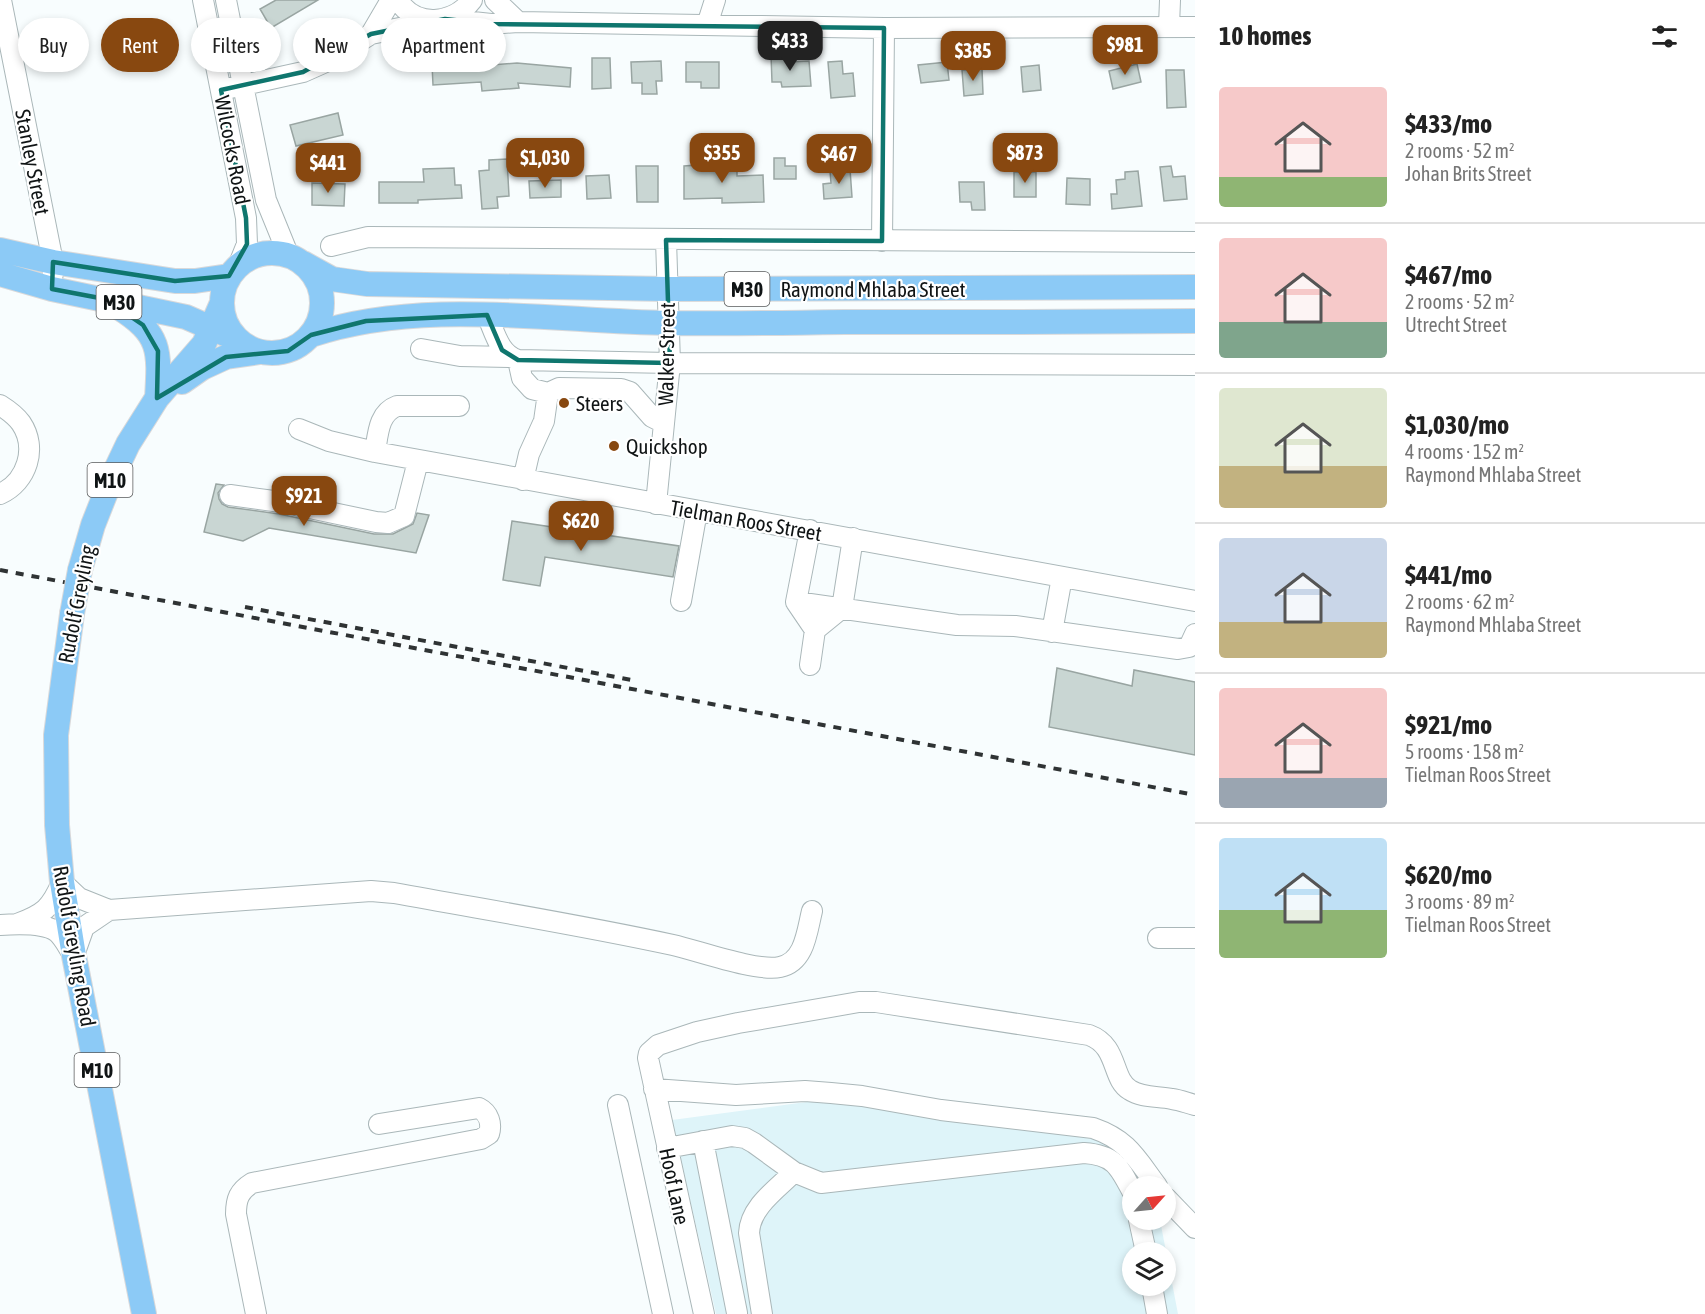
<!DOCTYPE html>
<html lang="en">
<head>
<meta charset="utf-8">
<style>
  body { margin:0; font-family:"Asap Condensed",sans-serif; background:#f2f2f2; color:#222; height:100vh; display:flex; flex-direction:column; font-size:22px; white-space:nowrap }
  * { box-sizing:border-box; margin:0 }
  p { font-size:20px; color:#767676 }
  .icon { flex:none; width:33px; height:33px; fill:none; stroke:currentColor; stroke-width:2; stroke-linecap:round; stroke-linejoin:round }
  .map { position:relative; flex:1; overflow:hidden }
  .side { display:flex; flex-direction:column; background:#fff; width:510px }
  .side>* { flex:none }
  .top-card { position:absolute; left:18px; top:18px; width:570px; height:54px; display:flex; gap:12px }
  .needle { width:39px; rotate:63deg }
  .controls { position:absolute; left:1122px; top:1176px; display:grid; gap:12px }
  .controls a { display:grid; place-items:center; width:54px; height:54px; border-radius:50%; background:#fff; box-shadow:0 3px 9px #0003; font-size:30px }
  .price { position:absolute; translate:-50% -51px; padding:0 14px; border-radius:12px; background:#884810; color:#fff; font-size:20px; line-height:39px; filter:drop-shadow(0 2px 3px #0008) }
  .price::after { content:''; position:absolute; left:50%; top:36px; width:18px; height:14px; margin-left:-9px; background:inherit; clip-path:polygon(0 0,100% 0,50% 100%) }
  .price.selected { background:#222; color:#fff }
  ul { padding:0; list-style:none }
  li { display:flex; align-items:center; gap:18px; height:150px; padding:0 24px }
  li+li { border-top:2px solid #e0e0e0 }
  li span { display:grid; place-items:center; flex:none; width:168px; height:120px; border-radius:6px; color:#555 }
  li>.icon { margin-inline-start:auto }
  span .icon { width:72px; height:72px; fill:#fffc; stroke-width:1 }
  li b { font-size:26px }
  h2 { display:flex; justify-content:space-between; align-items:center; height:72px; padding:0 24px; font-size:26px }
  .tag { padding:0 21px; border-radius:27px; background:#fff; box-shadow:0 3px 9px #0003; font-size:21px; line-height:54px }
  .tag.selected { background:#884810; color:#fff }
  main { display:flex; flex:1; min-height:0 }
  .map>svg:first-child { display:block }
</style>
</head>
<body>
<main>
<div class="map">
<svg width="1195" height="1314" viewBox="0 0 1195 1314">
  <rect width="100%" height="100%" fill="#f8fdfe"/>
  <!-- built -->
  <path fill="#def4f9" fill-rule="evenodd" d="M 821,1100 L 1106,1141 L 1151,1186 L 1132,1186 L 1132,1220 L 1160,1220 L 1178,1314 L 716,1314 L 672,1120 ZM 1132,1252 L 1166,1252 L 1166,1286 L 1132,1286 Z"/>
  <!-- building -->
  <path fill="#c9d6d3" stroke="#99a5a2" stroke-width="1.5" d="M 276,0 L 318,0 L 271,28 L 260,9 Z
    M 789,54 L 789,62 L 809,61 L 811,86 L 782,87 L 781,82 L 772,82 L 771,55 Z
    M 592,58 L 610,58 L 611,88 L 592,89 Z
    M 661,61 L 662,81 L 656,81 L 657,94 L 642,94 L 642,83 L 632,83 L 631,62 Z
    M 842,61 L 843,74 L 853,73 L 855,96 L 831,98 L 828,62 Z
    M 467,62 L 467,67 L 517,63 L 571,68 L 570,87 L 518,83 L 519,88 L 482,91 L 481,82 L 433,85 L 432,64 Z
    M 686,62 L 719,62 L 719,88 L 701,88 L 701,82 L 686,82 Z
    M 947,62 L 949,80 L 921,83 L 918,65 Z
    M 1137,64 L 1141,82 L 1113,89 L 1109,71 Z
    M 1039,65 L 1041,90 L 1023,92 L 1021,67 Z
    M 982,69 L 983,94 L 964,96 L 962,70 Z
    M 1166,70 L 1184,70 L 1186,107 L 1167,108 Z
    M 338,113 L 343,135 L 296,146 L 290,125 Z
    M 774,158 L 785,158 L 785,166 L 796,166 L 796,179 L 774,179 Z
    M 507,159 L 509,196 L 497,197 L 498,208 L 482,209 L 479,171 L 489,170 L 489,160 Z
    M 697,163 L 711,163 L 711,167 L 737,166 L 737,176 L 763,175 L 764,202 L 722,203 L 722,198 L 684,199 L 684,166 L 697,165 Z
    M 636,166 L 658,166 L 658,202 L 637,202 Z
    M 1171,166 L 1173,177 L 1185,176 L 1187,199 L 1164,201 L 1160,167 Z
    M 454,168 L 455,185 L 461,185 L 462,198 L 418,200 L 418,203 L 379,203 L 379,182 L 424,182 L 423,169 Z
    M 850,169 L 852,197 L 824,199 L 823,184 L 831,183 L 830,171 Z
    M 1138,171 L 1142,206 L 1112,209 L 1111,194 L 1117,194 L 1116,180 L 1125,179 L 1125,172 Z
    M 1014,172 L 1036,172 L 1036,197 L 1014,197 Z
    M 609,175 L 611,198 L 587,199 L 586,176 Z
    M 1067,178 L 1090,179 L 1090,205 L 1066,204 Z
    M 561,180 L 561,197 L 530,198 L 529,181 Z
    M 959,182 L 984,182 L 985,210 L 972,210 L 971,202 L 960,202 Z
    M 312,183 L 345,184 L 344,206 L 312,205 Z
    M 216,484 L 224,485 L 218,493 L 219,499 L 222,504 L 228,507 L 279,514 L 374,534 L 393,534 L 413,524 L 417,513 L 429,515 L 416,553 L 269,528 L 243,541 L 204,532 Z
    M 512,521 L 679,546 L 673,577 L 545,557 L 540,586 L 503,580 Z
    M 1057,668 L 1132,686 L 1134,670 L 1195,682 L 1195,755 L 1049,727 Z"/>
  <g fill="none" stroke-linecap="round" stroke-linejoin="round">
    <!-- minor casing -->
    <g stroke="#aab7b9" stroke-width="22">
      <path id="minor" d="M 1,0 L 53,262 L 53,274
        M 203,0 L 246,218 L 247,244 L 239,264
        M 226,0 L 266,200 L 288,254
        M 398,0 C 415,28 453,25 472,0
        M 495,0 L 518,22
        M 445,19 L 491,24 L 518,22 L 884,28 L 1195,27
        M 707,25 L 715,0
        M 1169,26 L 1170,0
        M 371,34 L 391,0
        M 230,88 L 303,72 L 330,60 L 371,34 L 433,21
        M 882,241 L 884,28
        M 331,246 L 368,237 L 1195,242
        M 487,315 C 495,333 499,354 518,360 L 670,363 L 1195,365
        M 421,349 L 460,356 L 509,357
        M 518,360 L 522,378 L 532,389 L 548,393 L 559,388 L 621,389 L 630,392 L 652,417 L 664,423
        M 0,405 C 8,410 16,416 21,423 C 38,448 27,482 0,494
        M 299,429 L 329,441 L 375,452 L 1195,601
        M 375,452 C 378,435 378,413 397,406 L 459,406
        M 523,480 L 529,454 L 544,421 L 548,393
        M 230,495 L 281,502 L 376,522 L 388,523 L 404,516 L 418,461
        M 656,504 L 670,363 L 666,240
        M 681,601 L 697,511
        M 796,602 L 957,625 L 1015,626 L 1178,649 L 1189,647 L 1195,634
        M 815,630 L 842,608 L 853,538
        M 1052,632 L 1062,577
        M 810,665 L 815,630 L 796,602 L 810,530
        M 17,924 C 44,914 51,908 62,882 L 79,898 L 109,910 L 371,891 L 394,893 C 487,910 581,925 673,945 C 699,951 757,972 780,967 C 805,962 807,931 812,911
        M 0,925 C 15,924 45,923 57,932 C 64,938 69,949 74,956
        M 1158,938 L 1195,938
        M 74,955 L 84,927 L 109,910
        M 654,1089 L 736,1095 L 805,1091 L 831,1093 L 862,1096 L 941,1110 L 1093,1128 C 1128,1140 1136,1158 1157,1186
        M 618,1105 L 663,1314
        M 703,1141 L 737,1313
        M 667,1148 L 732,1136 L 745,1138 L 754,1143 L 794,1172 L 821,1183 L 1084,1153 C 1114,1155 1119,1166 1132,1191
        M 1166,1198 L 1195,1228
        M 1139,1220 L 1146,1252
        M 1152,1286 L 1157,1314
        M 256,1314 L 236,1214 C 236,1199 239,1191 252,1183 L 481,1139 L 489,1134 C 492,1124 489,1113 479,1108 L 379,1124
        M 704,1314 L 648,1058 L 649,1053 L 658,1045 L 697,1032 L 738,1023 L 859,1002 L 876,1002 L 1089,1035 C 1119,1046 1111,1079 1130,1090 C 1142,1098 1158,1096 1172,1099 C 1180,1100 1187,1103 1195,1105
        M 762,1314 L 749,1233 C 750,1207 777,1189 794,1172"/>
    </g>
    <!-- major casing -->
    <g stroke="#d9d9da" stroke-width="26">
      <path id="major" d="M 0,250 L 53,262 L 175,281 L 195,281 L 229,276
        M222 303a50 50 0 1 1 100 0a50 50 0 1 1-100 0Z
        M 303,263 L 332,279 L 367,284 L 667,289 L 1195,287
        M 0,274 L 52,289 L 186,317 L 225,334
        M 118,307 C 161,334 160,350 157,398
        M 311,335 C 422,298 552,321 668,323 C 727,324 786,323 845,322 C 962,322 1078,322 1195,321
        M 182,382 L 202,368 L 226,357 L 260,352
        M 80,570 L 93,525 L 110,482 L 128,444 L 157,398 L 204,344 L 221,305
        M 72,614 L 56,735 L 57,825 L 62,882 L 74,956 L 144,1314"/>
    </g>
    <!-- minor -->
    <use href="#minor" stroke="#fff" stroke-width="20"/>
    <!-- major -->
    <use href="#major" stroke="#8ccaf6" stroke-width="24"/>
    <!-- rail -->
    <path stroke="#2f3334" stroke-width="4" stroke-dasharray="8 8" stroke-linecap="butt" d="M 0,570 L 1195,795
      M 245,607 L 637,681"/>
    <!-- major-bridge casing -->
    <g stroke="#d9d9da" stroke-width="26" stroke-linecap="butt">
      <path id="major-bridge" d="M 72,614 L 80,570"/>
    </g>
    <!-- major-bridge -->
    <use href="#major-bridge" stroke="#8ccaf6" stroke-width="24"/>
  </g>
  <!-- marked area -->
  <path fill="none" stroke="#0f766e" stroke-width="4.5" stroke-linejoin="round" d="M 445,19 L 491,24 L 884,28 L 882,241 L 666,240 L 670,363 L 518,360 L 502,350 L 487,315 L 366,321 L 311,335 L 288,351 L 226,357 L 157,398 L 158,351 L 143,325 L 105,299 L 52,289 L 53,262 L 175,281 L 229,276 L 247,244 L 246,218 L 221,90 L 303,72 L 371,34 Z"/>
  <!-- markers -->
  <g fill="#884810" stroke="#fff" stroke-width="2">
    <circle cx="564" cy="403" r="6"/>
    <circle cx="614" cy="446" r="6"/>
  </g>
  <g text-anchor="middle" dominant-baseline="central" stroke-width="4.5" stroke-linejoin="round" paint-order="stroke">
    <!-- shield labels -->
    <g fill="#fff" stroke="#585a5b" stroke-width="1.5">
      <rect x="724.5" y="272" width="45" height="34" rx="4.5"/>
      <rect x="96.5" y="285" width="45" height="34" rx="4.5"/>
      <rect x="87.5" y="463" width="45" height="34" rx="4.5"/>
      <rect x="74.5" y="1053" width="45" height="34" rx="4.5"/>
    </g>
    <g font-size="20" font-weight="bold" fill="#101415">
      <text x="747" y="289">M30</text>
      <text x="119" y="302">M30</text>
      <text x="110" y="480">M10</text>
      <text x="97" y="1070">M10</text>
    </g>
    <!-- street labels -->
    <g font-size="21" fill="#101415" stroke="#fff">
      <text transform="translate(233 150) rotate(79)">Wilcocks Road</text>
      <text transform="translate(33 162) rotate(79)">Stanley Street</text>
      <text x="873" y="289">Raymond Mhlaba Street</text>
      <text transform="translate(666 354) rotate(-89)">Walker Street</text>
      <text transform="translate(746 520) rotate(10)">Tielman Roos Street</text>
      <text transform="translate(76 604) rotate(-79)">Rudolf Greyling</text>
      <text transform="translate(75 946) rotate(80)">Rudolf Greyling Road</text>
      <text transform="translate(675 1186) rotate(78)">Hoof Lane</text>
    </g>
    <!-- poi labels -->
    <g font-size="21" fill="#101415" stroke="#fff" text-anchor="start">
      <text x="576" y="403">Steers</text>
      <text x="626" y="446">Quickshop</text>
    </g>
  </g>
</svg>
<div class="controls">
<a><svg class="needle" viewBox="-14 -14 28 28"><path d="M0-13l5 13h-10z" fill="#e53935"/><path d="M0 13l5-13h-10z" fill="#767676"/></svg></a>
<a><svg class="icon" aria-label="layers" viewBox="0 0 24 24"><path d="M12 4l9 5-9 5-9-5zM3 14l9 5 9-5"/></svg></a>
</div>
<b class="price selected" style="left:790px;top:72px">$433</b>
<b class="price" style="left:1125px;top:76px">$981</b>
<b class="price" style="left:973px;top:82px">$385</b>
<b class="price" style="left:722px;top:184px">$355</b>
<b class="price" style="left:1025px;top:184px">$873</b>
<b class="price" style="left:839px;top:185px">$467</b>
<b class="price" style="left:545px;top:189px">$1,030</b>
<b class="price" style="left:328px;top:194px">$441</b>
<b class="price" style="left:304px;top:527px">$921</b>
<b class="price" style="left:581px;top:552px">$620</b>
<div class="top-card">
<a class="tag">Buy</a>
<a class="tag selected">Rent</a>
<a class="tag">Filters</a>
<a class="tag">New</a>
<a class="tag">Apartment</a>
</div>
</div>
<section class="side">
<h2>10 homes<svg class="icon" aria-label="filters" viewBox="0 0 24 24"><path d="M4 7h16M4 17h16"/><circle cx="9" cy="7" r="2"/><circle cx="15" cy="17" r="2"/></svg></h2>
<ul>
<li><span style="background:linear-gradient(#f6c9c9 75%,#8fb573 0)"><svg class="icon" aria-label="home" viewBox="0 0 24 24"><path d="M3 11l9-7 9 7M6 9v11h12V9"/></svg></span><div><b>$433/mo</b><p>2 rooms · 52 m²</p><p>Johan Brits Street</p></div></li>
<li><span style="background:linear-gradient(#f6c9c9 70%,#7fa58c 0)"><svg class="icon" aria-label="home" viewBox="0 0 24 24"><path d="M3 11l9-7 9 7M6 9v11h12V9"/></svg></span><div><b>$467/mo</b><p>2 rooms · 52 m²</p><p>Utrecht Street</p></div></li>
<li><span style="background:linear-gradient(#dfe7d0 65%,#c2b280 0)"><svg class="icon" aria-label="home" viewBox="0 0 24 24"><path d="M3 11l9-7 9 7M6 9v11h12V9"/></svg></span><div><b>$1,030/mo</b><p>4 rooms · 152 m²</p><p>Raymond Mhlaba Street</p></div></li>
<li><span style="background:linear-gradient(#c9d6e8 70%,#c2b280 0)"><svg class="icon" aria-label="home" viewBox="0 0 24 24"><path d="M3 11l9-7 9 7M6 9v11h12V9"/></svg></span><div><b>$441/mo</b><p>2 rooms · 62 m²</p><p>Raymond Mhlaba Street</p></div></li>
<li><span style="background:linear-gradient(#f6c9c9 75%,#9aa5b1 0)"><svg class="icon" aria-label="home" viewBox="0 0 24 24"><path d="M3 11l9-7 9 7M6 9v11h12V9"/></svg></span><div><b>$921/mo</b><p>5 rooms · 158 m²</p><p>Tielman Roos Street</p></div></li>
<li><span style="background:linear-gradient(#bfe0f5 60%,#8fb573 0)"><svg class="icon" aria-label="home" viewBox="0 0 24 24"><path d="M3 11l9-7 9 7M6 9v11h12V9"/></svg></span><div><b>$620/mo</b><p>3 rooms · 89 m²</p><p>Tielman Roos Street</p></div></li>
</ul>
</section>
</main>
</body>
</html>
